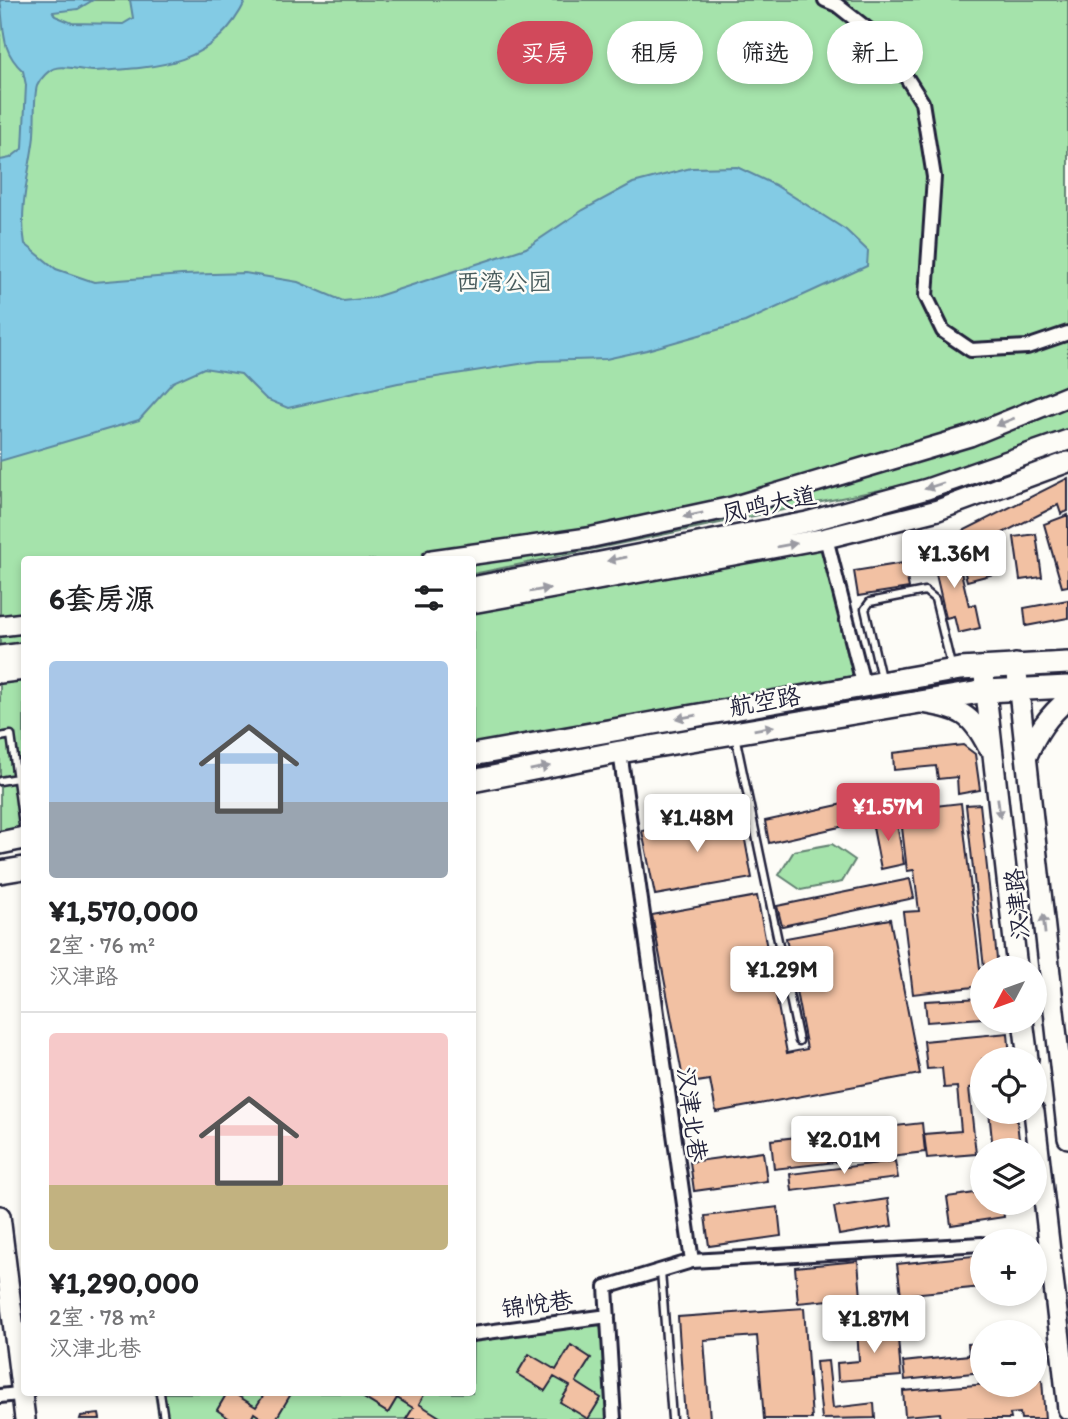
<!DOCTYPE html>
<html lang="zh">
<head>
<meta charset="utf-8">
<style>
  body { margin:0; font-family:Itim,"LXGW WenKai TC",sans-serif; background:#f6f6f6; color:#202124; height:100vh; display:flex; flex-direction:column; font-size:26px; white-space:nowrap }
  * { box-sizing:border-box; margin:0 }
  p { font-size:23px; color:#757577 }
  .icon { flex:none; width:38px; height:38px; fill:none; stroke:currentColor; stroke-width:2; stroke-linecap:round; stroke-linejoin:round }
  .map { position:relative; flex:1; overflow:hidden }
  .drawer { position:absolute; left:21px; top:556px; width:455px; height:840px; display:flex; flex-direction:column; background:#fff; border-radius:7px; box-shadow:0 4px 10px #0003 }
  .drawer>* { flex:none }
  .top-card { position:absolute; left:497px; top:21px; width:466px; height:63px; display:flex; gap:14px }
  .needle { width:46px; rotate:229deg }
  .buttons { position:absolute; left:970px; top:956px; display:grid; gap:14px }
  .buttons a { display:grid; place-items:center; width:77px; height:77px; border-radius:50%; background:#fff; box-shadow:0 4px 10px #0003; font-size:35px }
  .price { position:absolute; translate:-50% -60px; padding:0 16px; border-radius:7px; background:#fff; color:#222; font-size:23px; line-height:46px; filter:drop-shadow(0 2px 4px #0008) }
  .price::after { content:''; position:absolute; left:50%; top:42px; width:21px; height:16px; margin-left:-10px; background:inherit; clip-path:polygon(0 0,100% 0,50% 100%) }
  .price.selected { background:#d1495b; color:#fff }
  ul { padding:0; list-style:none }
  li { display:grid; align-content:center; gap:14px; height:371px; padding:0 28px }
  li+li { border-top:2px solid #e0e0e0 }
  li span { display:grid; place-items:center; height:217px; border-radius:7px; color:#555 }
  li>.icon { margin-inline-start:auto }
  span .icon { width:126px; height:126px; fill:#fffc; stroke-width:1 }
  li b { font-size:30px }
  h2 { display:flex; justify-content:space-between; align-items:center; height:84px; padding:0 28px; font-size:30px }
  .tag { padding:0 24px; border-radius:32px; background:#fff; box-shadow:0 4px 10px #0003; font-size:24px; line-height:63px }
  .tag.selected { background:#d1495b; color:#fff }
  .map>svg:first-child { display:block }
</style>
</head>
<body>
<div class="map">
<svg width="1068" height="1419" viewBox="0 0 1068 1419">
  <rect width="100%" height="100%" fill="#fdfcf7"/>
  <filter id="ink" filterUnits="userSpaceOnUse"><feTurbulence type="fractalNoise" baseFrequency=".0143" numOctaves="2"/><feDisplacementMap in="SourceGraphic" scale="14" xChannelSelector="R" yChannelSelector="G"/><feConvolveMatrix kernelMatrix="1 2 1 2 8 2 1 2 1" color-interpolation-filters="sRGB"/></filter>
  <g filter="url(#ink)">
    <!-- green -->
    <path fill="#a5e3ab" stroke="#648273" stroke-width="2" d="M 0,0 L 1068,0 L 1068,442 L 933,479 L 473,574 L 472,560 L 24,560 L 24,664 L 0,669 Z
      M 826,538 L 864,687 L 473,758 L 473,603 Z
      M 24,670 L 24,839 L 0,843 L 0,673 Z
      M 832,844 L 855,860 L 842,882 L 801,890 L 779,875 L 794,851 Z
      M 602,1321 L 609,1419 L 159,1419 L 155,1393 L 472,1393 L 473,1337 Z"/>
    <!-- water -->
    <path fill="#83cbe4" stroke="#5c87a0" stroke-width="2" d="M 0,0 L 93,0 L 78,9 L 53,12 L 55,16 L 72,23 L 123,24 L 133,18 L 130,0 L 246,0 C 215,66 157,68 93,71 C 81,71 67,65 56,68 C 49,69 40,79 37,86 C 33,99 36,128 33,144 C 28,178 19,210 25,244 L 56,269 L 94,282 L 182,275 L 245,273 L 298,282 L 343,301 L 372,298 L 526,248 L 583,210 L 633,183 L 691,168 L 737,167 L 775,185 L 846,230 L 868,251 L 867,266 L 745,322 L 647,350 L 606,359 L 539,361 L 398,383 L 288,408 L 266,399 L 241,374 L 204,368 L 173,382 L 139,420 L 0,461 L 0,160 L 10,158 L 23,148 L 26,85 L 23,71 C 0,50 5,31 0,0 Z"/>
    <!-- building -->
    <path fill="#f2c1a3" stroke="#22223b" stroke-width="2" d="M 1068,478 L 1068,511 L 1061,514 L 1058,505 L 981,544 L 983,551 L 998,546 L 1005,571 L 967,581 L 955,535 Z
      M 1068,515 L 1068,586 L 1062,587 L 1044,524 Z
      M 1036,534 L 1042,577 L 1020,580 L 1014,537 Z
      M 955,547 L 969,606 L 975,604 L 980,628 L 958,633 L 954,616 L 946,618 L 931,552 Z
      M 904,563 L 909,588 L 858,596 L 854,571 Z
      M 1068,600 L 1068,618 L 1026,626 L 1024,608 Z
      M 963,745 L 975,754 L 980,790 L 958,794 L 957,777 L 938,779 L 936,766 L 894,770 L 893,753 Z
      M 866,799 L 871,820 L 769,843 L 765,821 Z
      M 961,803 L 982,986 L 913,994 L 903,912 L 919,911 L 914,870 L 907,871 L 900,810 Z
      M 980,804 L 998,968 L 984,968 L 966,805 Z
      M 740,813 L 752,878 L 655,895 L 642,831 Z
      M 896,818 L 904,864 L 881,869 L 872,822 Z
      M 910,879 L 914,898 L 782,926 L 777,906 Z
      M 757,896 L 787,1053 L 807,1049 L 786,938 L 890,919 L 920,1074 L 716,1112 L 710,1080 L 684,1084 L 652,915 Z
      M 982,998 L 982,1018 L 927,1022 L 925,1001 Z
      M 1008,1033 L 1010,1059 L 982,1059 L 982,1087 L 969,1088 L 976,1154 L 927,1158 L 924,1134 L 961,1131 L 957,1087 L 944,1088 L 942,1068 L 927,1069 L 924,1041 Z
      M 989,1111 L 1016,1111 L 1020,1150 L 993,1150 Z
      M 922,1123 L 925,1152 L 774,1169 L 771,1140 Z
      M 763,1152 L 767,1181 L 694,1191 L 690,1162 Z
      M 895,1161 L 898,1178 L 792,1191 L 790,1174 Z
      M 982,1192 L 982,1202 L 1002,1202 L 1004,1217 L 951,1225 L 947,1197 Z
      M 888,1199 L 892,1226 L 839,1235 L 834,1207 Z
      M 778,1207 L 781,1236 L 709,1246 L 705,1216 Z
      M 982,1255 L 982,1287 L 901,1295 L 897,1264 Z
      M 858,1261 L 861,1297 L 798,1303 L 795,1267 Z
      M 804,1308 L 812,1419 L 764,1419 L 757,1336 L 704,1340 L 710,1419 L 685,1419 L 678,1317 Z
      M 897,1325 L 901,1376 L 838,1381 L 837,1363 L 859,1361 L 857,1328 Z
      M 982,1343 L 982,1372 L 905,1380 L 903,1362 L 969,1355 L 968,1344 Z
      M 571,1345 L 591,1358 L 576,1382 L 601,1398 L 588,1419 L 560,1402 L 570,1386 L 554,1377 L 545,1391 L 517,1374 L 529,1354 L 556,1370 Z
      M 828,1361 L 833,1408 L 874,1403 L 875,1418 L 822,1419 L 816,1362 Z
      M 1034,1380 L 1042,1380 L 1045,1419 L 1021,1419 L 1020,1413 L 1010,1414 L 1011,1419 L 941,1419 L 940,1413 L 905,1416 L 903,1391 L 988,1384 L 1034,1384 Z
      M 227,1393 L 233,1393 L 256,1407 L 265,1393 L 291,1394 L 276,1419 L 263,1419 L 254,1413 L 251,1419 L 230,1419 L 217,1410 Z
      M 361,1393 L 425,1393 L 419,1404 L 443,1419 L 406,1419 L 413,1408 L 397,1398 L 388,1413 L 359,1395 Z
      M 99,1414 L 100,1419 L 80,1419 L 81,1416 Z"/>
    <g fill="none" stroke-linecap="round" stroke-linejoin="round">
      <!-- lane casing -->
      <g stroke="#22223b" stroke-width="11">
        <path id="lane" d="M 881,678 L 865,609 L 870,602 L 925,591 L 935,599 L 951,665
          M 735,735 L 799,1041
          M 0,737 L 11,735 L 24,832
          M 0,781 L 17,778
          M 661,1271 L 672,1419
          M 160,1393 L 164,1419"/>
      </g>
      <!-- street casing -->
      <g stroke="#22223b" stroke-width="18">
        <path id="street" d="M 825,0 L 837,5 L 884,42 L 922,102 L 934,177 L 926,296 L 943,331 L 971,350 L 1027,347 L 1068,333
          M 826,538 L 864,687
          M 692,1261 L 982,1244
          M 472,1334 L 608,1316
          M 0,1396 L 27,1393
          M 614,1419 L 606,1287 L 692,1261 L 620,752"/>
      </g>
      <!-- secondary casing -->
      <g stroke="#22223b" stroke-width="24">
        <path id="secondary" d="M 432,560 L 588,538 L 732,507 L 970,436 L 1068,396
          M 472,587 L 807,522 L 927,489 L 1068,440
          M 472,603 L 826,538 L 938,510 L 1068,462
          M 0,626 L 24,623
          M 0,656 L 24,653
          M 1016,664 L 1068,1138
          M 0,673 L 24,670
          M 984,675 L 1017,968
          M 922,703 C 960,710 970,711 988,747
          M 1027,756 C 1037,732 1048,716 1068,699
          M 1023,1020 L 1028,1059
          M 1034,1111 L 1068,1409
          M 0,1216 L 25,1419"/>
      </g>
      <!-- primary casing -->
      <g stroke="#22223b" stroke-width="26">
        <path id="primary" d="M 472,755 L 960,669 L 1068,663
          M 472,781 L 620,752 L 986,691 L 1068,687
          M 0,843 L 24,838
          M 0,872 L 24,868"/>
      </g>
      <!-- lane -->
      <use href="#lane" stroke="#fdfcf7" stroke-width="6"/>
      <!-- street -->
      <use href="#street" stroke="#fdfcf7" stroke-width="12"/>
      <!-- secondary -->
      <use href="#secondary" stroke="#fdfcf7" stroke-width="19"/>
      <!-- primary -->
      <use href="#primary" stroke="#fdfcf7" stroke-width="21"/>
    </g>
    <!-- one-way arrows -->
    <defs><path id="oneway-solid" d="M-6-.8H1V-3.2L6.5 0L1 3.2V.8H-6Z" transform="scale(1.75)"/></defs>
    <g fill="#9a9aa2">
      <use href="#oneway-solid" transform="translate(1005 422) rotate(158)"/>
      <use href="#oneway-solid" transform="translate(934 486) rotate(162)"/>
      <use href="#oneway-solid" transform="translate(693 515) rotate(168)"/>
      <use href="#oneway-solid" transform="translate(787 545) rotate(-10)"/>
      <use href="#oneway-solid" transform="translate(617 559) rotate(169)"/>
      <use href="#oneway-solid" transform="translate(540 590) rotate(-10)"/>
      <use href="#oneway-solid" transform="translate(686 717) rotate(170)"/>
      <use href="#oneway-solid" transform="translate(764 728) rotate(-10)"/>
      <use href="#oneway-solid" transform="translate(540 768) rotate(-11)"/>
      <use href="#oneway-solid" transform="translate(999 808) rotate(83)"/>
      <use href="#oneway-solid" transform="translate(1044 924) rotate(-96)"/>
    </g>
  </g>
  <g text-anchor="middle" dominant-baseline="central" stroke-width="5" stroke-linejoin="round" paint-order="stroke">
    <!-- park labels -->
    <g font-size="24" fill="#495c5d" stroke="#fdfcf7">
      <text x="504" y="281">西湾公园</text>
    </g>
    <!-- street labels -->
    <g font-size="24" fill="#22223b" stroke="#fdfcf7">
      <text transform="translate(769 504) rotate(-12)">凤鸣大道</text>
      <text transform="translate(765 701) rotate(-10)">航空路</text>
      <text transform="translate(1017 904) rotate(-96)">汉津路</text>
      <text transform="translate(692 1114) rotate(82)">汉津北巷</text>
      <text transform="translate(537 1304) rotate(-8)">锦悦巷</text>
    </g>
  </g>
</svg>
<div class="buttons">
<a><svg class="needle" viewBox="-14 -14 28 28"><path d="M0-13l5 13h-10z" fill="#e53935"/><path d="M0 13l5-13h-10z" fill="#757577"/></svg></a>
<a><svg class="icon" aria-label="locate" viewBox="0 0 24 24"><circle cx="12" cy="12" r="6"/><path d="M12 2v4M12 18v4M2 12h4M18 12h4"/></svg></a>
<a><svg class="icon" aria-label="layers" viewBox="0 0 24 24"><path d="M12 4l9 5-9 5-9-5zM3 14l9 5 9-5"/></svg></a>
<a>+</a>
<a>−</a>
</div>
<b class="price" style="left:954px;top:590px">¥1.36M</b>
<b class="price selected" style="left:888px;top:843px">¥1.57M</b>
<b class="price" style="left:697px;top:854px">¥1.48M</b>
<b class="price" style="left:782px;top:1006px">¥1.29M</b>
<b class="price" style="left:844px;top:1176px">¥2.01M</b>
<b class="price" style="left:874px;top:1355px">¥1.87M</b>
<div class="top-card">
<a class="tag selected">买房</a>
<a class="tag">租房</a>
<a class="tag">筛选</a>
<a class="tag">新上</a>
</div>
<section class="drawer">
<h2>6套房源<svg class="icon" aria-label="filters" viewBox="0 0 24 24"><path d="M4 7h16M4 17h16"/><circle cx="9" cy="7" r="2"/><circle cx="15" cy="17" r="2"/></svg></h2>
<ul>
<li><span style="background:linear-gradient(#a9c7e8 65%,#9aa5b1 0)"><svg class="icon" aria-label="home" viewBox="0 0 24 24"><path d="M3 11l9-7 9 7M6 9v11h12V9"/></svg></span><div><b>¥1,570,000</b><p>2室 · 76 m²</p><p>汉津路</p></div></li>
<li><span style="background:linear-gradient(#f6c9c9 70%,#c2b280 0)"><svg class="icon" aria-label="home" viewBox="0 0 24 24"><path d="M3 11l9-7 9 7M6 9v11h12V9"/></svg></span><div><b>¥1,290,000</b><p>2室 · 78 m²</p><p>汉津北巷</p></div></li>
</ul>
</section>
</div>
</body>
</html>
